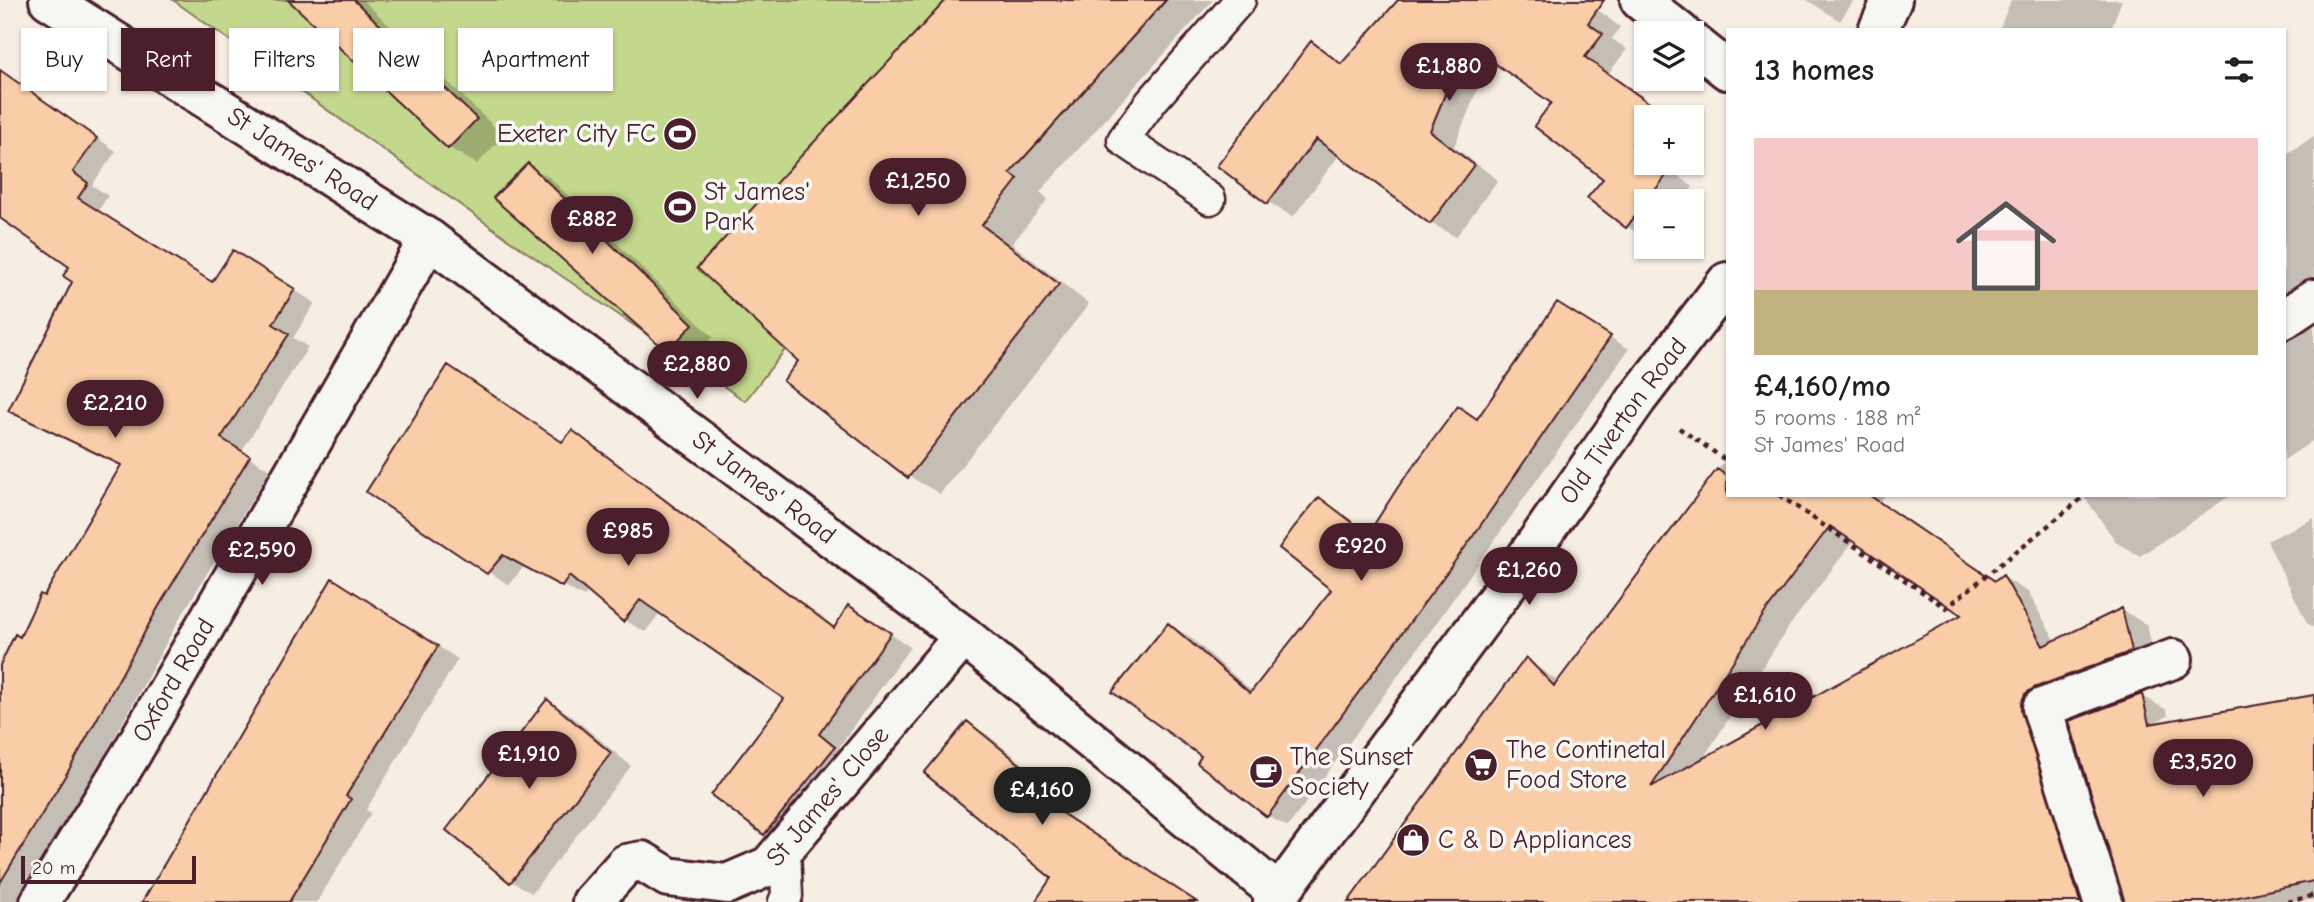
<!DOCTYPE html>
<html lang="en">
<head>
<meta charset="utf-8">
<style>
  body { margin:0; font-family:"Comic Neue",sans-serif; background:#f2f2f2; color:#202124; height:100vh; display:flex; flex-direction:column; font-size:26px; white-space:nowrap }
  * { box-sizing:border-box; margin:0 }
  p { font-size:23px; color:#757577 }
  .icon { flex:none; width:38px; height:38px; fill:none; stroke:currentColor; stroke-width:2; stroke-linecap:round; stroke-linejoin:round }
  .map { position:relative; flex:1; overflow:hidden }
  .sheet { position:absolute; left:1726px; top:28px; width:560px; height:469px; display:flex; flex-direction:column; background:#fff; border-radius:0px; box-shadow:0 2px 5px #0004 }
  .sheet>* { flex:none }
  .top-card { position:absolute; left:21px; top:28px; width:665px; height:63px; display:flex; gap:14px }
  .fabs { position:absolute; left:1634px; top:21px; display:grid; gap:14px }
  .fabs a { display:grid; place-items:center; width:70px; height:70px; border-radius:0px; background:#fff; box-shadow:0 2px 5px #0004; font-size:35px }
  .scale { position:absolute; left:21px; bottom:18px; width:175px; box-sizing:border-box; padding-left:7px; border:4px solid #4a1f2b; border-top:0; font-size:19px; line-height:24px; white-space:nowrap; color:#4a1f2b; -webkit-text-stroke:5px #f6f6f2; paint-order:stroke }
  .price { position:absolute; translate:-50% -60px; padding:0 16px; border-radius:24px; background:#4a1f2b; color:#fff; font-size:23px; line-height:46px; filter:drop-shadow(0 2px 4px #0008) }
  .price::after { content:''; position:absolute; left:50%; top:42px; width:21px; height:16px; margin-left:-10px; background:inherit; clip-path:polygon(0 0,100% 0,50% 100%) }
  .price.on { background:#222; color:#fff }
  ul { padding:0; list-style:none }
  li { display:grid; align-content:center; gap:14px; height:371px; padding:0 28px }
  li span { display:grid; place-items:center; height:217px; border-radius:0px; color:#555 }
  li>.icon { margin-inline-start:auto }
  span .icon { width:126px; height:126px; fill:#fffc; stroke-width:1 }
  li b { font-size:30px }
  h2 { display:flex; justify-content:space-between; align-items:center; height:84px; padding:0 28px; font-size:30px }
  .chip { padding:0 24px; border-radius:0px; background:#fff; box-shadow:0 2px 5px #0004; font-size:24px; line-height:63px }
  .chip.on { background:#4a1f2b; color:#fff }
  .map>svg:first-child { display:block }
</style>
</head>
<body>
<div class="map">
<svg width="2314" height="902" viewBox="0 0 2314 902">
  <rect width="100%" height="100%" fill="#f7eee3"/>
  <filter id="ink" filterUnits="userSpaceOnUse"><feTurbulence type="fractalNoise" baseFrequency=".0143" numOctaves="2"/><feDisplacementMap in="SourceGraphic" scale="14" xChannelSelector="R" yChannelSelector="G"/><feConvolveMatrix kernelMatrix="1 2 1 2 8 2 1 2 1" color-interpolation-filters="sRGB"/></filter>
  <g filter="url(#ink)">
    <!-- green -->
    <path fill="#c4d88d" stroke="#877c5c" stroke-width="2" d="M 173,0 L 1166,0 L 1020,162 L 966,118 L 745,401 L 525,251 Z"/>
    <!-- shadow -->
    <path fill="#0003" fill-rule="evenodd" d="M 291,0 L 363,0 L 504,136 L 477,164 L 449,148 Z
      M 948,0 L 1213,0 L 1040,192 L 1048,199 L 1012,244 L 1089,304 L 940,494 L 909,476 L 801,361 Z
      M 1400,0 L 1585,0 L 1620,27 L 1612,39 L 1627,49 L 1609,73 L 1671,117 L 1647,117 L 1647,163 L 1662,163 L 1693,187 L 1682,201 L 1647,201 L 1647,238 L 1627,227 L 1606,179 L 1554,103 L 1490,58 L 1454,147 L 1498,180 L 1456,237 L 1431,223 L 1340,154 L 1293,217 L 1268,202 L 1311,44 L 1344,64 Z
      M 1807,0 L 1854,0 L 1840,21 Z
      M 2011,0 L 2122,0 L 2112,26 L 2118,30 L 1999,30 Z
      M 0,71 L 116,151 L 92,185 L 108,196 L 98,211 L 213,284 L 254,265 L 315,303 L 293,338 L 308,347 L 241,452 L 270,470 L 180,618 L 91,780 L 17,902 L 0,902 L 0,668 L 122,466 L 10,410 L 74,281 L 71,266 L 0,216 Z
      M 2314,136 L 2314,301 L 2284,334 L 2287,342 L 2314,326 L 2314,440 L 2284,460 L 2284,156 Z
      M 528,165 L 549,177 L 713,337 L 689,363 L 668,351 Z
      M 1577,316 L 1629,349 L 1437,622 L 1288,827 L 1268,816 L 1199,762 L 1204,756 L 1169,625 L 1189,636 L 1253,692 L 1334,589 L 1319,500 L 1370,534 L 1459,408 L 1479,420 Z
      M 469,379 L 564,443 L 572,432 L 593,444 L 836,628 L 869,619 L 910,647 L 839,747 L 854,760 L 785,845 L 765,833 L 787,699 L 661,612 L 645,632 L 624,620 L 588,590 L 584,597 L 525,565 L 509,585 L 369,492 Z
      M 1727,458 L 1727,495 L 1885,495 L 1880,502 L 1997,582 L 2003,577 L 2028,592 L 2056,642 L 2122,610 L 2147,625 L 2156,665 L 2060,701 L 2100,902 L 1353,902 L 1526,659 L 1559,682 ZM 1854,540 L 1964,615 L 1702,760 L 1790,625 ZM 2126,632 L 2129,632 L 2136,659 L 2132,660 Z
      M 2083,495 L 2231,495 L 2140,556 L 2117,543 Z
      M 2314,518 L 2314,628 L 2307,623 L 2267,541 Z
      M 353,592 L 458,659 L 366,810 L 371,813 L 317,902 L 144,902 Z
      M 2142,696 L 2167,710 L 2168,716 L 2151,724 L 2314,697 L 2314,900 L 2126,902 Z
      M 547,701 L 568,713 L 631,766 L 532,893 L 511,881 L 448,829 Z
      M 968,723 L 988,735 L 1067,800 L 1058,811 L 1196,902 L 1037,902 L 1053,878 Z"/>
    <!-- building -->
    <path fill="#f9cda8" stroke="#4a1f2b" stroke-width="2" fill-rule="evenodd" d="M 288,0 L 354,0 L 477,119 L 448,149 Z
      M 946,0 L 1166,0 L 1010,173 L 1018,179 L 982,225 L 1059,284 L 908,478 L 783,381 L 798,361 L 697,268 Z
      M 1398,0 L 1604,0 L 1588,23 L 1603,34 L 1585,57 L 1656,108 L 1647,117 L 1632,143 L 1647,154 L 1647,163 L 1658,163 L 1669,172 L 1626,228 L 1587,198 L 1603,179 L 1534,126 L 1551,103 L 1466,43 L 1430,131 L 1474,165 L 1430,224 L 1316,139 L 1267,204 L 1217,166 L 1311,41 L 1341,64 Z
      M 0,70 L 97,138 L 73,172 L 88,183 L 78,198 L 212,282 L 233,250 L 295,289 L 273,324 L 289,334 L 221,438 L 250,456 L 159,606 L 70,768 L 0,883 L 0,665 L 15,634 L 20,637 L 40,594 L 44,596 L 121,465 L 8,411 L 72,282 L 63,276 L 69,267 L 0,218 Z
      M 528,163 L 693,324 L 667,352 L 493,198 Z
      M 1557,302 L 1611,336 L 1469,542 L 1267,817 L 1197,763 L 1201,756 L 1112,692 L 1168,623 L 1250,693 L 1331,590 L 1279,548 L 1294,527 L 1319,497 L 1368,534 L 1398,487 L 1458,406 L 1477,419 Z
      M 448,365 L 562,442 L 572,430 L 834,628 L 848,605 L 891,633 L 819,734 L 835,747 L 764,835 L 711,795 L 784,699 L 640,600 L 623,622 L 569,576 L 562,587 L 503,555 L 487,574 L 366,492 Z
      M 1717,469 L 1727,476 L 1727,495 L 1869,495 L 1995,581 L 2003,575 L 2043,646 L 2122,608 L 2132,651 L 2034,688 L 2025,694 L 2021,704 L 2080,902 L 1348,902 L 1526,657 L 1554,686 ZM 1830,526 L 1961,615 L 1651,787 L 1766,611 Z
      M 332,578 L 438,646 L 346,796 L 351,799 L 289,902 L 142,902 Z
      M 2142,694 L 2149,724 L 2314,695 L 2314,881 L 2215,902 L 2124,902 L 2069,721 Z
      M 547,699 L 611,753 L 510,883 L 446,830 Z
      M 967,721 L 1048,787 L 1039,798 L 1197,902 L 1035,902 L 1051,878 L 924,773 Z"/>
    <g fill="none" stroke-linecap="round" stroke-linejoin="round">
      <!-- service casing -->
      <g stroke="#4a1f2b" stroke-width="35">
        <path id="service" d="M 1210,199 L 1123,140 L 1151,102 L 1240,0
          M 784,902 L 787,896 L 785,850"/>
      </g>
      <!-- pedestrian casing -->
      <g stroke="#4a1f2b" stroke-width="44">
        <path id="pedestrian" d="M 2103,902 L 2042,708 L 2173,659"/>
      </g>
      <!-- minor casing -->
      <g stroke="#4a1f2b" stroke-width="44">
        <g id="minor">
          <path id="s1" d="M 49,0 L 429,239 L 964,636 L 1279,894"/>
          <path d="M 1640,0 L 1681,33"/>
          <path d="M 1878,30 L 1892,0"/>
          <path d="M 1692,42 L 1727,70"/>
          <path d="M 2284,319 L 2314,299"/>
          <path id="s2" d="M 40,902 L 130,756 L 429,239"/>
          <path id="s3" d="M 592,902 L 626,864 L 642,861 L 668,877 L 727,884 L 769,866 L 964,636"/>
          <path id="s4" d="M 1273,902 L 1500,595 L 1637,399 L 1727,282"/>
        </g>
      </g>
      <!-- path -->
      <path stroke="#4a1f2b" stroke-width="4.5" stroke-dasharray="5 5" stroke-linecap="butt" d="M 1679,428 L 1727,461
        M 1779,495 L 1946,608 L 2086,495
        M 2288,902 L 2314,895"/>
      <!-- service -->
      <use href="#service" stroke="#f6f6f2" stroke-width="30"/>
      <!-- pedestrian -->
      <use href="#pedestrian" stroke="#f6f6f2" stroke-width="38"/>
      <!-- minor -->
      <use href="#minor" stroke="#f6f6f2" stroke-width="38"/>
    </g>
  </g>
  <!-- icons -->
  <defs>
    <g id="stadium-disc" transform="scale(1.75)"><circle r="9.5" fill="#4a1f2b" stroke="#f6f6f2"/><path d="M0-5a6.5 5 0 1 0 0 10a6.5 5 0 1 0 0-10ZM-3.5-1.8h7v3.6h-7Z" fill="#fff"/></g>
    <g id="supermarket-disc" transform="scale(1.75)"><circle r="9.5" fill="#4a1f2b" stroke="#f6f6f2"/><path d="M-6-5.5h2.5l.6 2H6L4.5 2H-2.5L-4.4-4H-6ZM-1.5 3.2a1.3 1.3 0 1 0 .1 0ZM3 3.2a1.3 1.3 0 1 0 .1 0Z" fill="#fff"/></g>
    <g id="cafe-disc" transform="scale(1.75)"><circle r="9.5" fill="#4a1f2b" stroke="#f6f6f2"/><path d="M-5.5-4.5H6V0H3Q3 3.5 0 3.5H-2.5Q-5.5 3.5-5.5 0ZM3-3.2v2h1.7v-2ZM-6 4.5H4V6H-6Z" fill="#fff"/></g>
    <g id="shop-disc" transform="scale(1.75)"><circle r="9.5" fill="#4a1f2b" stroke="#f6f6f2"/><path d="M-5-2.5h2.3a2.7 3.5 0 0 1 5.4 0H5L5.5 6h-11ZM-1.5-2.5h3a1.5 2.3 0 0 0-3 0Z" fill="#fff"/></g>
  </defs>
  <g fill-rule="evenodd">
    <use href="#stadium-disc" x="680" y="134"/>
    <use href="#stadium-disc" x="680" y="207"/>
    <use href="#supermarket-disc" x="1481" y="765"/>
    <use href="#cafe-disc" x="1266" y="772"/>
    <use href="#shop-disc" x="1413" y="840"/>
  </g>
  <g text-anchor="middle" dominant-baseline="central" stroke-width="7" stroke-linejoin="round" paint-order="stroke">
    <!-- poi labels -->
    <g font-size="26" fill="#4a1f2b" stroke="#f6f6f2" text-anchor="start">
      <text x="656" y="134" text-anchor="end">Exeter City FC</text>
      <text x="704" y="192">St James'<tspan x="704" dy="30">Park</tspan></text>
      <text x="1506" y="750">The Continetal<tspan x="1506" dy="30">Food Store</tspan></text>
      <text x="1290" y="757">The Sunset<tspan x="1290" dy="30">Society</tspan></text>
      <text x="1438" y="840">C &amp; D Appliances</text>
    </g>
    <!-- street labels -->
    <g font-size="26" fill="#4a1f2b" stroke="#f6f6f2">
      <text stroke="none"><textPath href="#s1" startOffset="299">St James' Road</textPath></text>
      <text stroke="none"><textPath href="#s4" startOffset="595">Old Tiverton Road</textPath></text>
      <text stroke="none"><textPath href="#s1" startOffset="866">St James' Road</textPath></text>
      <text stroke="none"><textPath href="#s2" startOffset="259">Oxford Road</textPath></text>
      <text stroke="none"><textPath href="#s3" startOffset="294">St James' Close</textPath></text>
    </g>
  </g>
</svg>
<div class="fabs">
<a><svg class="icon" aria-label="layers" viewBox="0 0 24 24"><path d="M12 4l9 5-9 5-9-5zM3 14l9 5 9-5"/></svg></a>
<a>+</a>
<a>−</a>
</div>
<div class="scale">20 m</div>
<b class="price" style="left:1449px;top:103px">£1,880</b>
<b class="price" style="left:918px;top:218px">£1,250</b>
<b class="price" style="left:592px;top:256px">£882</b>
<b class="price" style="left:697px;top:401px">£2,880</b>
<b class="price" style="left:115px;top:440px">£2,210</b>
<b class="price" style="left:628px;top:568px">£985</b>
<b class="price" style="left:1361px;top:583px">£920</b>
<b class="price" style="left:262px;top:587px">£2,590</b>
<b class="price" style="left:1529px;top:607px">£1,260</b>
<b class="price" style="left:1765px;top:732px">£1,610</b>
<b class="price" style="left:529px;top:791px">£1,910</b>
<b class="price" style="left:2203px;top:799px">£3,520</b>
<b class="price on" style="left:1042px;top:827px">£4,160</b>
<div class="top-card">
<a class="chip">Buy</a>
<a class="chip on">Rent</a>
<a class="chip">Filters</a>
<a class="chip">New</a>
<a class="chip">Apartment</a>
</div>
<section class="sheet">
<h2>13 homes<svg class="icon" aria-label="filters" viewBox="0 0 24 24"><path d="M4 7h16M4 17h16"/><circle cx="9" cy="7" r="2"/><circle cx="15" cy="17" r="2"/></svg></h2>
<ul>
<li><span style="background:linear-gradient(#f6c9c9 70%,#c2b280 0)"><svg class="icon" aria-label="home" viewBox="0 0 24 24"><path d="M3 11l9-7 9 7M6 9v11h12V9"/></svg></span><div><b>£4,160/mo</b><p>5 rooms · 188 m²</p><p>St James' Road</p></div></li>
</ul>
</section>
</div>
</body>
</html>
